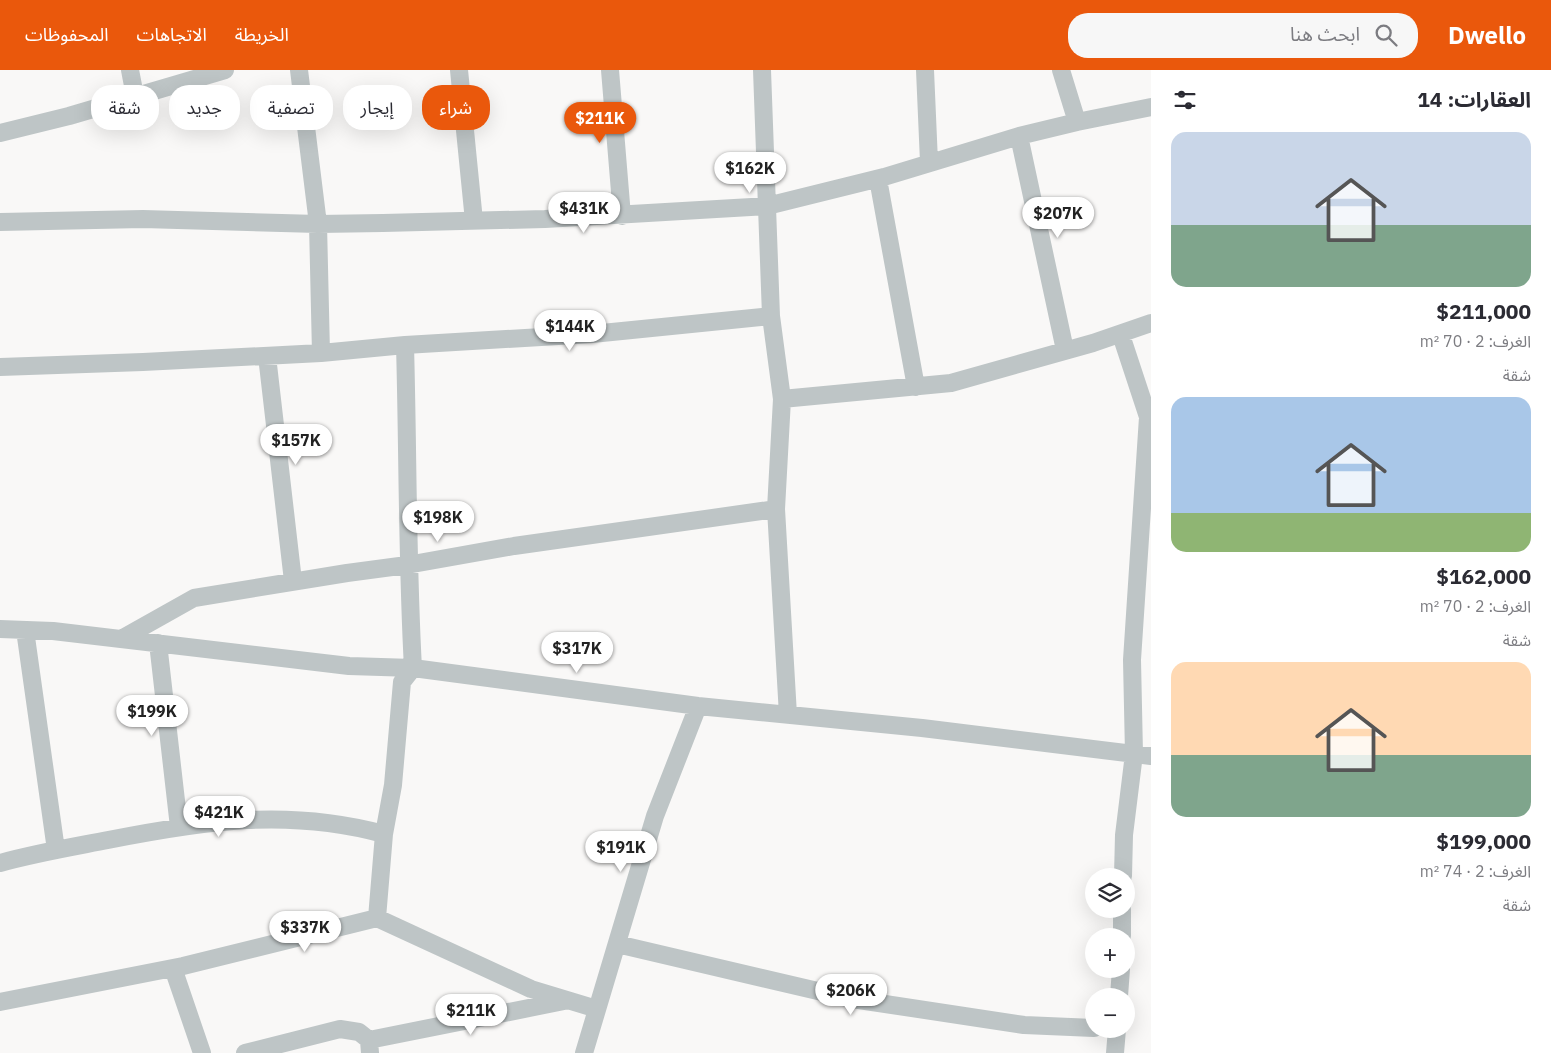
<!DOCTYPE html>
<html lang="ar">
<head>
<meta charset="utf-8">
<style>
  body { margin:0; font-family:"IBM Plex Sans","Noto Sans Arabic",sans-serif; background:#f7f7f7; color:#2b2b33; direction:rtl; height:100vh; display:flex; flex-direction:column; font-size:19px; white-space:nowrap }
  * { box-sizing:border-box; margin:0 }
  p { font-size:16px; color:#7c7c81 }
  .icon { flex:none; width:28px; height:28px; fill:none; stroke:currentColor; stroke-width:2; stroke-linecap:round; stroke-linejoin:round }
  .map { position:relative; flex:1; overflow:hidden; direction:ltr }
  .panel { display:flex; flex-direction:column; background:#fff; width:400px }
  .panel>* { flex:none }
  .guide { position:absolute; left:15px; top:15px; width:475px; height:45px; direction:rtl; display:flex; gap:10px }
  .buttons { position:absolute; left:1085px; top:798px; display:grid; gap:10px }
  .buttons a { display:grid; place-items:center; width:50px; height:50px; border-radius:50%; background:#fff; box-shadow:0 5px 20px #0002; font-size:25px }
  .price { position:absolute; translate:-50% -42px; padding:0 11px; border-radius:18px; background:#fff; color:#222; font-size:16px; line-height:32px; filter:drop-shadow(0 1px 2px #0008) }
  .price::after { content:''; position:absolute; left:50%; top:30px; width:15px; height:11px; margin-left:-8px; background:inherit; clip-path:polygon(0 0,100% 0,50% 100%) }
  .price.current { background:#ea580c; color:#fff }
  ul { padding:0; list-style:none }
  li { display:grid; align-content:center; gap:10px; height:265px; padding:0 20px }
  li span { display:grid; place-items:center; height:155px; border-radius:15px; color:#555 }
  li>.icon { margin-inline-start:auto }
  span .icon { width:90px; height:90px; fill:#fffc; stroke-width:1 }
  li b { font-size:21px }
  h2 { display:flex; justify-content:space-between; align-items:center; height:60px; padding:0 20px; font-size:21px }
  .tag { padding:0 18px; border-radius:20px; background:#fff; box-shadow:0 5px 20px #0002; font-size:18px; line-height:45px }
  .tag.current { background:#ea580c; color:#fff }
  header { display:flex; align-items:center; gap:30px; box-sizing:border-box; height:70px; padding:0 25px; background:#ea580c; color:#fff }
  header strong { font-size:24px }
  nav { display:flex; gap:28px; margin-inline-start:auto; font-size:18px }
  .search { width:350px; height:45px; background:#f7f7f7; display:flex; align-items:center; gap:12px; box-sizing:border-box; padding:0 18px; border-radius:20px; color:#7c7c81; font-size:19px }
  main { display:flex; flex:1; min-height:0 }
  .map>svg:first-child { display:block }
</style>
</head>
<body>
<header>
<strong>Dwello</strong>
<div class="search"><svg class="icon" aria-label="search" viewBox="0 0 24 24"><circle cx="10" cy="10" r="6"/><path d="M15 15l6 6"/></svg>ابحث هنا</div>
<nav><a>الخريطة</a><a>الاتجاهات</a><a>المحفوظات</a></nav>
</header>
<main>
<section class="panel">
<h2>العقارات: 14<svg class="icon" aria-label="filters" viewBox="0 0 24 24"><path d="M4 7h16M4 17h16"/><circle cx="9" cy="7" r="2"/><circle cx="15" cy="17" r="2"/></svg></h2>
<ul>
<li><span style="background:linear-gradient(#c9d6e8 60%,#7fa58c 0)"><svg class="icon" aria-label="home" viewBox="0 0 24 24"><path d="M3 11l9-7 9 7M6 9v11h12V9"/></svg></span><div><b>$211,000</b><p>الغرف: 2 · 70 m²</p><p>شقة</p></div></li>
<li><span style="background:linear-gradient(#a9c7e8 75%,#8fb573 0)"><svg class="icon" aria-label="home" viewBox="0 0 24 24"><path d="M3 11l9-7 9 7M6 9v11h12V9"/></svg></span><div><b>$162,000</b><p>الغرف: 2 · 70 m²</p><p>شقة</p></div></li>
<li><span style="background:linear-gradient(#ffd9b3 60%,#7fa58c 0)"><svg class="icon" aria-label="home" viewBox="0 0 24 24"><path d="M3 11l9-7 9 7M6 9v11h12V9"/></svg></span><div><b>$199,000</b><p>الغرف: 2 · 74 m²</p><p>شقة</p></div></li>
</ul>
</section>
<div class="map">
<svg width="1151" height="983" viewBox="0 0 1151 983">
  <rect width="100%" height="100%" fill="#f9f8f7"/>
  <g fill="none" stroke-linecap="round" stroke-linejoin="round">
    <!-- street -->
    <path stroke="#bec5c6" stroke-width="18" d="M 130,0 L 135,26
      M 299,0 L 318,154 L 321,283
      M 459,0 L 474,151
      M 610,0 L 622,146
      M 762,0 L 771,246
      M 925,0 L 929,92
      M 1061,0 L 1077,52
      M 0,63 L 69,46 L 225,0
      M 1019,66 L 1065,280
      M 878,109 L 916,317
      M 0,152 L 143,149 L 318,154 L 383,153 L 545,149 L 767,136 L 884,107 L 1019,66 L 1077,52 L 1151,37
      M 1121,265 L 1148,347 L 1132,590 L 1134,684 L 1124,765 L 1123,806
      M 267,286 L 293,511
      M 0,297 L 143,292 L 321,283 L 405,275 L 592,264 L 771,246 L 782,329 L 776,439 L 788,645
      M 782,329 L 951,313 L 1093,273 L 1151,253
      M 0,559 L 53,561 L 349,596 L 413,598 L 698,636 L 922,658 L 1151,686
      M 25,560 L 56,780
      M 121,569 L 194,528 L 347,503 L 407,495 L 514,476 L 776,439
      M 158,573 L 179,757
      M 384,764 L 393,715 L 402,612 L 413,598 C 407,491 408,383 405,275
      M 0,793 C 36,783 72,777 108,770 C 205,751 287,738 384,764 L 377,848
      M 1122,866 L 1122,839
      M 617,874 L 852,929 L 1024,955 L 1094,958
      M 173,898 L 202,983
      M 1119,926 L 1121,899
      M 0,932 L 183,896 L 377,848 L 531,919 L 597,939
      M 369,970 L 564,931
      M 245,983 L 340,959 L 359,962 L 369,970 L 370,983
      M 584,983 L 655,746 L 698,636
      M 1115,983 L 1117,959"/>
  </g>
</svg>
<div class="buttons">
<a><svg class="icon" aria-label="layers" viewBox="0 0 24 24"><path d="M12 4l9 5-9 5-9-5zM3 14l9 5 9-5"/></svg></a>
<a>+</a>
<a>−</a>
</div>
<b class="price current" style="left:600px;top:74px">$211K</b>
<b class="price" style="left:750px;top:124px">$162K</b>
<b class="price" style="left:584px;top:164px">$431K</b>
<b class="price" style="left:1058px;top:169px">$207K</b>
<b class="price" style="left:570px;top:282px">$144K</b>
<b class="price" style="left:296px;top:396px">$157K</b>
<b class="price" style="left:438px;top:473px">$198K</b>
<b class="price" style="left:577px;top:604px">$317K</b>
<b class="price" style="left:152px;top:667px">$199K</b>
<b class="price" style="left:219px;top:768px">$421K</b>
<b class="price" style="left:621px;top:803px">$191K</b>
<b class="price" style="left:305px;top:883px">$337K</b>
<b class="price" style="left:851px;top:946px">$206K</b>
<b class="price" style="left:471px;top:966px">$211K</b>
<div class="guide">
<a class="tag current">شراء</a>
<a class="tag">إيجار</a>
<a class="tag">تصفية</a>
<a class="tag">جديد</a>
<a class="tag">شقة</a>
</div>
</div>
</main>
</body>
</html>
